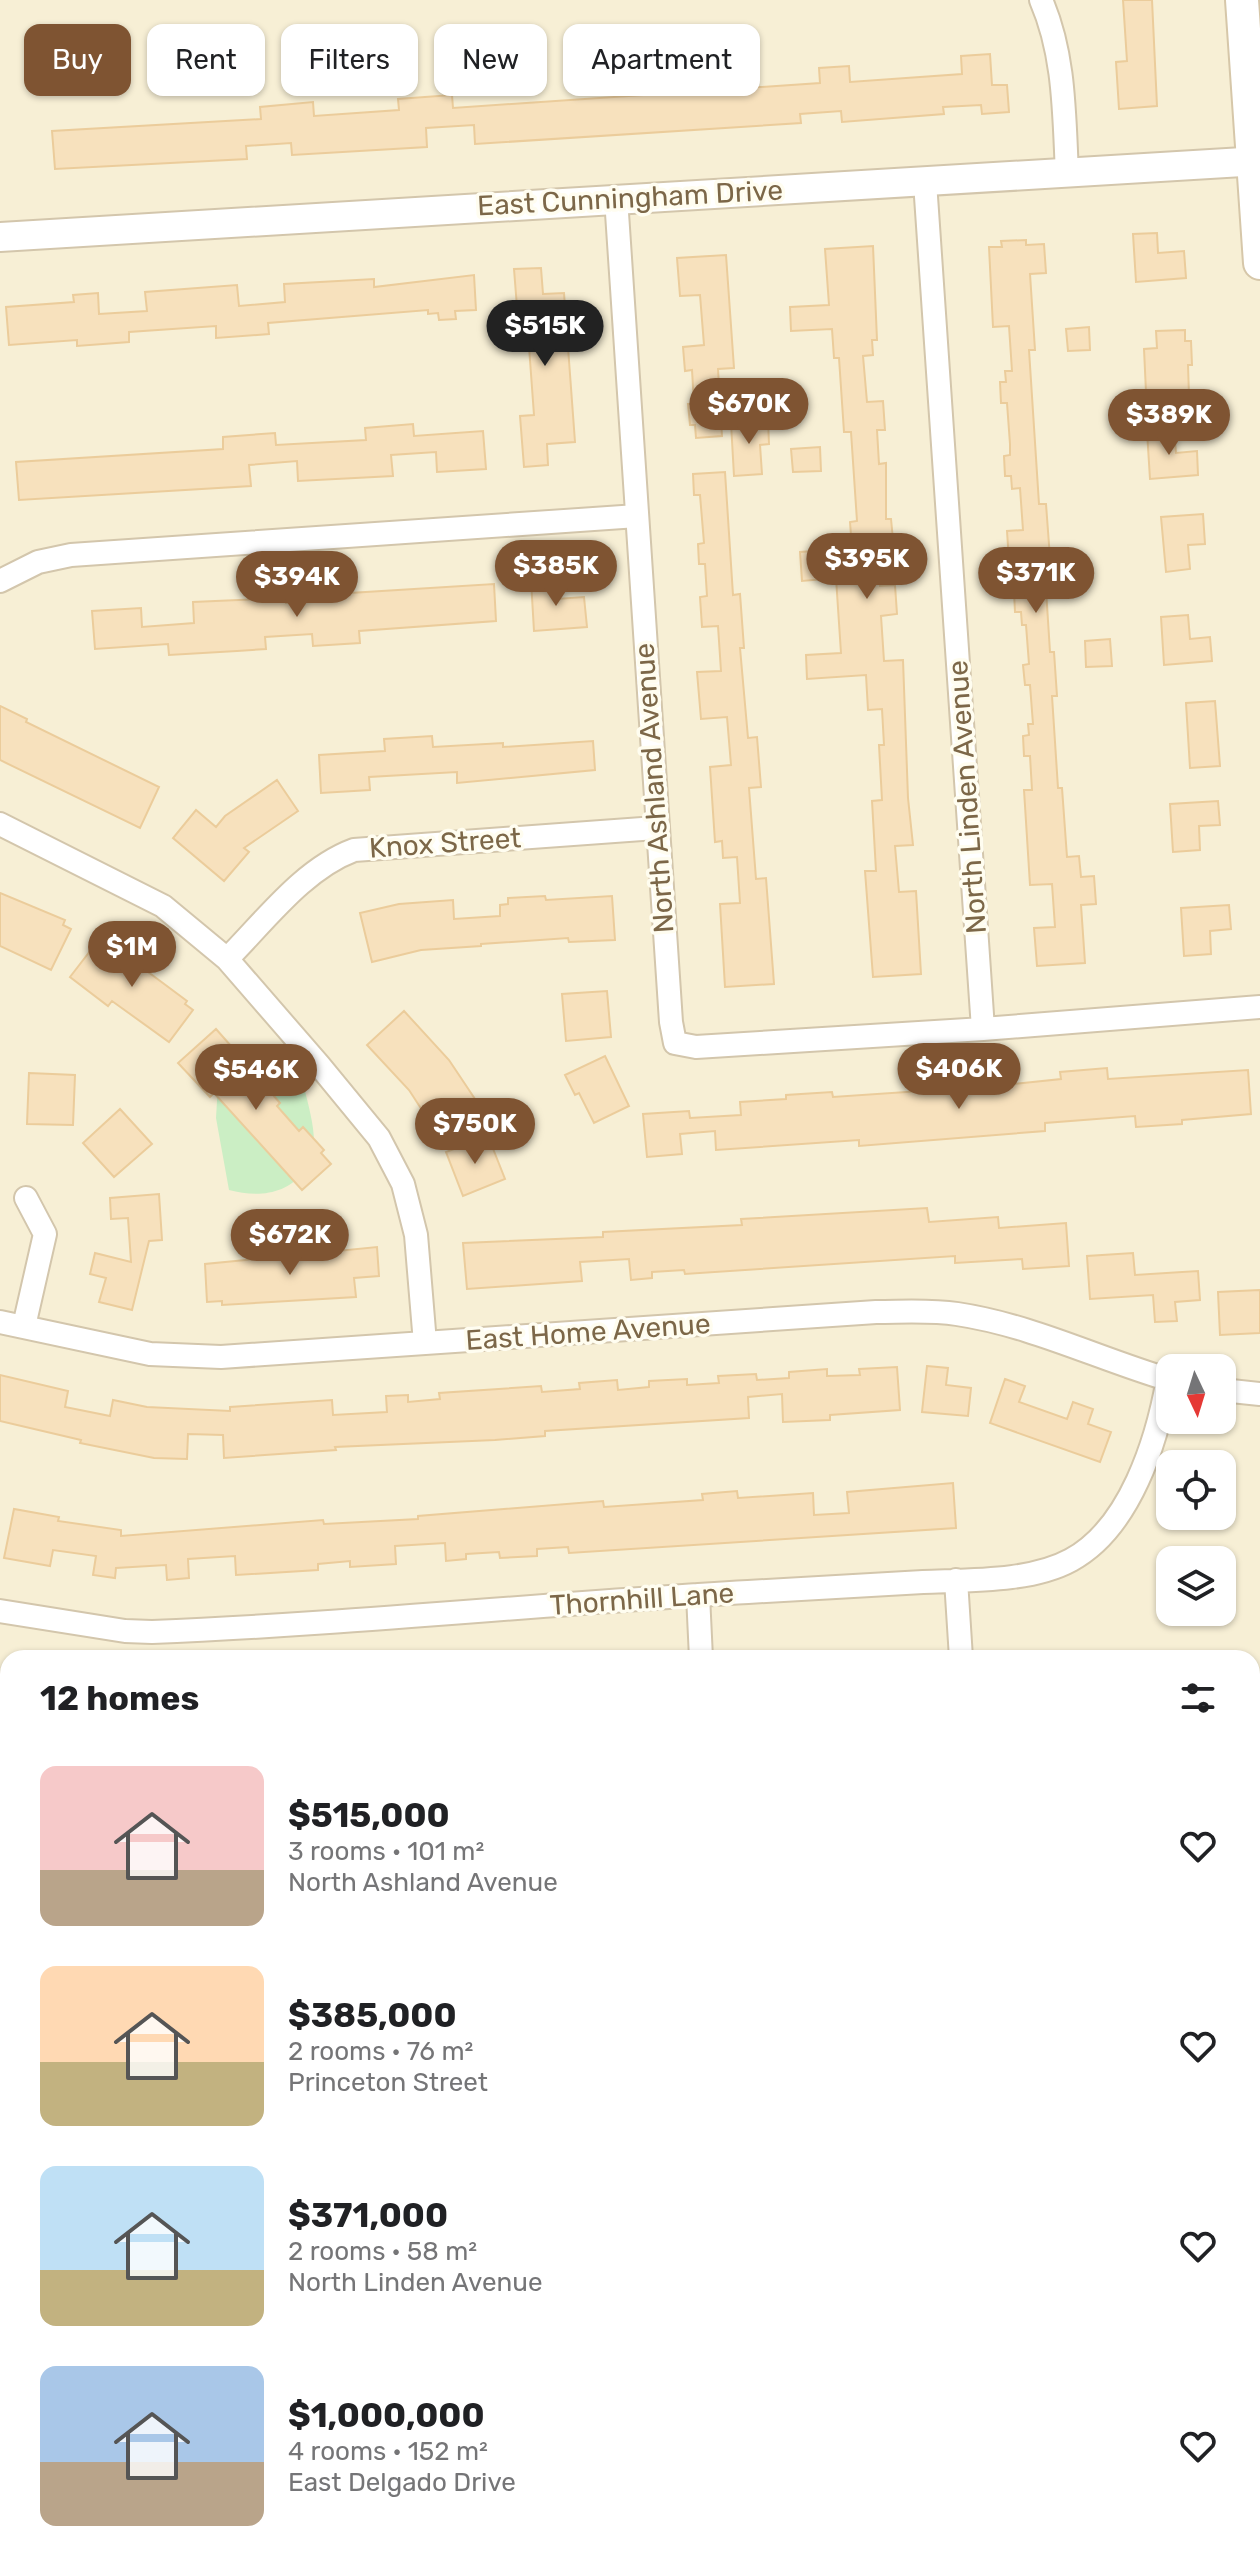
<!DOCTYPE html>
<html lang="en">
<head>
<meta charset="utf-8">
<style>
  body { margin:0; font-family:Rubik,sans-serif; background:#f2f2f2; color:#202124; height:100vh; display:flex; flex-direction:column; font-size:30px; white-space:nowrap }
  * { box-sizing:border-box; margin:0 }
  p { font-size:26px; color:#757577 }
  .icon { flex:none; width:44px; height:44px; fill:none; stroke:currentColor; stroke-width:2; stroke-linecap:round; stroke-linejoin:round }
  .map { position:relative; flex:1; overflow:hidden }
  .panel { position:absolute; left:0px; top:1650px; width:1260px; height:912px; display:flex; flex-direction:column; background:#fff; border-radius:24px 24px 0 0; box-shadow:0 2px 6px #0004 }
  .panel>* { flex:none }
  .top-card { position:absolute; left:24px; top:24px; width:800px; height:72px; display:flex; gap:16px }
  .needle { width:52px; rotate:176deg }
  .controls { position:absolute; left:1156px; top:1354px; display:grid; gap:16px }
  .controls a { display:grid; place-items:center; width:80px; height:80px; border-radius:16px; background:#fff; box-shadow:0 2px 6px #0004; font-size:40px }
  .price { position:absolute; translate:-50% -68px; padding:0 18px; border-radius:28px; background:#7f5432; color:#fff; font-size:26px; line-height:52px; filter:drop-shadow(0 2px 4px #0008) }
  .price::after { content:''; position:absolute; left:50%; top:48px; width:24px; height:18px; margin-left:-12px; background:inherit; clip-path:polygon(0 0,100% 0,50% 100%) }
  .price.on { background:#222; color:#fff }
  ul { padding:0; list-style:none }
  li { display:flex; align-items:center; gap:24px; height:200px; padding:0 40px }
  li span { display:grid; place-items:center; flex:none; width:224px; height:160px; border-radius:16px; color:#555 }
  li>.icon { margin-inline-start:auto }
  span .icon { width:96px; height:96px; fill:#fffc; stroke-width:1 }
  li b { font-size:34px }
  h2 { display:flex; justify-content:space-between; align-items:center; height:96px; padding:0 40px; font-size:34px }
  .chip { padding:0 28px; border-radius:16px; background:#fff; box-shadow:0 2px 6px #0004; font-size:28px; line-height:72px }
  .chip.on { background:#7f5432; color:#fff }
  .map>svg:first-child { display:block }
</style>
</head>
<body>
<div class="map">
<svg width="1260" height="2562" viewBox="0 0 1260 2562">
  <rect width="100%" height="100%" fill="#fefbe8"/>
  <!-- residential -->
  <path fill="#f7efd5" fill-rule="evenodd" d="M 0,0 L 1260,0 L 1260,1698 L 1252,1698 L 1252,1658 L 8,1658 L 8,1779 L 0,1780 ZM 1170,1368 L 1222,1368 L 1222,1420 L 1170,1420 ZM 1170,1464 L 1222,1464 L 1222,1516 L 1170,1516 ZM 1170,1560 L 1222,1560 L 1222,1612 L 1170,1612 Z"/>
  <!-- commercial -->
  <path fill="#ffeedb" d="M 1252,1698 L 1260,1698 L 1260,2562 L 0,2562 L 0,1780 L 8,1779 L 8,2554 L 1252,2554 Z"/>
  <!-- green -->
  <path fill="#cbeec4" d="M 241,1067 L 277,1071 L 304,1087 C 309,1108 317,1134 313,1156 C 312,1161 306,1167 303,1172 C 285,1196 255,1197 229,1190 L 216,1118 L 218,1084 Z"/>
  <!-- building -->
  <path fill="#f7e1bd" stroke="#ebcc9b" stroke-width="2" d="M 1123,0 L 1152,0 L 1157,106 L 1119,109 L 1116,62 L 1127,61 Z
    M 990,54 L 992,85 L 1007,85 L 1009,112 L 982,114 L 981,105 L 943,107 L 944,114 L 842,122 L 841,111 L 800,114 L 801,123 L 475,144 L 474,125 L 426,128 L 427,147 L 292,155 L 291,143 L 246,146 L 247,159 L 55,169 L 52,131 L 261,119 L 260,107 L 313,102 L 314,116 L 399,110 L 398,99 L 452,95 L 453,108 L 820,83 L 819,68 L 849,66 L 850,82 L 962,74 L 961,56 Z
    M 1157,233 L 1158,253 L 1184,251 L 1186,278 L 1136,282 L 1133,234 Z
    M 1026,240 L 1026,245 L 1044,244 L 1046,273 L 1030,274 L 1035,350 L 1029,350 L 1039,504 L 1046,504 L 1050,558 L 1044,558 L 1050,652 L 1054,652 L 1057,696 L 1052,696 L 1058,788 L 1062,788 L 1067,857 L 1079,856 L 1081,877 L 1094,876 L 1096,904 L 1081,905 L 1085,963 L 1037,966 L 1034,928 L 1055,927 L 1052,884 L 1030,885 L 1024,790 L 1032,790 L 1030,756 L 1024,756 L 1023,736 L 1029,735 L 1028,724 L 1033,724 L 1030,685 L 1025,685 L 1023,665 L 1029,664 L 1026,625 L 1022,625 L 1021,612 L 1015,612 L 1014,592 L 1020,591 L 1018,560 L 1009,561 L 1007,531 L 1023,530 L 1020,488 L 1012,489 L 1011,476 L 1005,476 L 1004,456 L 1010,455 L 1010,444 L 1007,403 L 1001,403 L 1000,382 L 1006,382 L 1005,371 L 1012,371 L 1009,326 L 993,327 L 989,247 L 1002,247 L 1001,241 Z
    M 873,246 L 877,340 L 872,340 L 873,355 L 863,356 L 867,402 L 883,401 L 885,430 L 877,430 L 879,464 L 886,463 L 886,519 L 891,519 L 894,550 L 877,551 L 880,586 L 895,585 L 897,614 L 881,616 L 884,661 L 903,660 L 908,798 L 913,845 L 895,846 L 899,892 L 916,891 L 921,974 L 873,977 L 865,871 L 876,871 L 872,801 L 882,800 L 879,745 L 884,745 L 882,709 L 868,710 L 866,675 L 807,679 L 806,655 L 841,653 L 836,578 L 802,581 L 800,552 L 852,548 L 850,522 L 857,521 L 851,432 L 844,432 L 839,358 L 834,358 L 832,329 L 791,331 L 790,307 L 829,305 L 825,249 Z
    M 726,255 L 734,368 L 718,369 L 722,436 L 696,438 L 695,425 L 690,425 L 688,404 L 694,404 L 692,370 L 685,371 L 683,347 L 704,345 L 700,295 L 680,296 L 677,258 Z
    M 541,268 L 543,294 L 564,293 L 575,442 L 547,444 L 548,465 L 524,467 L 520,416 L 534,415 L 527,319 L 518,320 L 514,269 Z
    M 474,275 L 476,310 L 455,311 L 456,319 L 439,320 L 438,313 L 428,314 L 428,310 L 268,323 L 269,334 L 216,338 L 216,326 L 129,332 L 129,342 L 77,346 L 77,340 L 9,345 L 6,307 L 74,302 L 73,295 L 98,293 L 99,314 L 147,311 L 145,292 L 237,285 L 239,306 L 285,302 L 284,284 L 374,279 L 374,287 Z
    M 1089,327 L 1090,350 L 1068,351 L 1066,329 Z
    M 1185,330 L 1185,341 L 1191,341 L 1192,365 L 1188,365 L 1189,395 L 1159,396 L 1159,392 L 1146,392 L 1144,349 L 1157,348 L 1156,331 Z
    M 768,420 L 769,444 L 760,445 L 762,474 L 734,476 L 731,423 Z
    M 413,424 L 414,436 L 483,431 L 486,469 L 437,472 L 436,452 L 391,455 L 393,476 L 298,481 L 297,461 L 249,465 L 251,486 L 19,500 L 16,462 L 223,449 L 223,437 L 275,433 L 276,445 L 366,440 L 365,428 Z
    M 1174,429 L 1176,453 L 1197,451 L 1198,475 L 1150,479 L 1147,431 Z
    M 820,447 L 821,471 L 793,472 L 791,449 Z
    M 725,472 L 733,595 L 740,594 L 744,648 L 740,648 L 748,738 L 757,737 L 761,787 L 749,788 L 756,879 L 766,878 L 774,984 L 725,987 L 720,904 L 740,903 L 737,857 L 723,858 L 722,841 L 715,842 L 710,767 L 731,765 L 727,717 L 701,719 L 697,672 L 721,671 L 718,626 L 702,627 L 700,597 L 707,596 L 705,564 L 699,564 L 698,544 L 704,543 L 700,495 L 694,495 L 693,474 Z
    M 1203,514 L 1205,544 L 1188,545 L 1190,569 L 1166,572 L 1161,517 Z
    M 555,578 L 557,599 L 584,597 L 587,627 L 534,631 L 531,580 Z
    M 494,584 L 496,621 L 359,631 L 360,643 L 313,646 L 312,634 L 265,637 L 266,649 L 237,651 L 169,655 L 168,644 L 95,649 L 92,611 L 141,608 L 142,627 L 194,623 L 193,602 L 286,598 L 286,603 L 319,601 L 318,595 Z
    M 1188,615 L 1190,639 L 1210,637 L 1212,661 L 1164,665 L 1161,617 Z
    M 1110,639 L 1112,666 L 1086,667 L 1085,641 Z
    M 1215,701 L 1220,766 L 1190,768 L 1186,703 Z
    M 0,706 L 27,719 L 26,722 L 159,787 L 140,828 L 0,760 Z
    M 432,736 L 433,747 L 503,743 L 503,747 L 593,741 L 595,770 L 457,783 L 457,772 L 369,777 L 370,790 L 321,793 L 319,755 L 385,751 L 384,739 Z
    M 277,780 L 298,811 L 244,848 L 249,852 L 224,881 L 173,838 L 196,810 L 216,827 L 225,816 Z
    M 1218,801 L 1220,825 L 1199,826 L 1200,850 L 1173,852 L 1170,804 Z
    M 0,893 L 65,920 L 63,925 L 71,929 L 51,970 L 0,946 Z
    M 545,896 L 546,900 L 612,896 L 615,940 L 569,942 L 568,938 L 481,944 L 481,946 L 421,950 L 372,962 L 360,913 L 399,904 L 453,900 L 454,919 L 500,916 L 500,905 L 508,904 L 508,898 Z
    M 1229,905 L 1231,929 L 1210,931 L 1211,954 L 1184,956 L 1181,908 Z
    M 101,937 L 187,1001 L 185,1004 L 193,1010 L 169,1042 L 112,1001 L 108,1006 L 70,977 Z
    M 607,991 L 611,1037 L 566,1041 L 562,994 Z
    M 404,1011 L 449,1060 L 479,1105 L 437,1133 L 409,1090 L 367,1045 Z
    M 216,1029 L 231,1046 L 218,1057 L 249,1090 L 260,1080 L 280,1103 L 277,1106 L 299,1131 L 303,1127 L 324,1150 L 321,1153 L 331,1164 L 302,1190 L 214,1093 L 210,1097 L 178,1063 Z
    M 605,1056 L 629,1106 L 594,1123 L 579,1093 L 575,1095 L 565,1075 Z
    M 1107,1068 L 1108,1079 L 1248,1070 L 1251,1114 L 1182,1120 L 1182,1124 L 1136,1127 L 1135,1116 L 1045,1123 L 1045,1131 L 859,1146 L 859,1140 L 716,1150 L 715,1131 L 680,1134 L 682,1154 L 647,1157 L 643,1114 L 689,1111 L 690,1118 L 741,1115 L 740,1102 L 786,1099 L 786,1095 L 832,1092 L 833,1097 L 995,1086 L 1061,1079 L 1060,1072 Z
    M 29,1073 L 75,1075 L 73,1125 L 27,1124 Z
    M 120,1109 L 152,1144 L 114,1177 L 83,1143 Z
    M 488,1136 L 505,1179 L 463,1196 L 446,1152 Z
    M 159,1194 L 162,1240 L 149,1241 L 132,1310 L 99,1302 L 106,1278 L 90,1274 L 95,1253 L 131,1262 L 128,1218 L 111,1219 L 110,1198 Z
    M 927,1208 L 929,1222 L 998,1217 L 999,1228 L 1066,1223 L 1069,1266 L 1023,1269 L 1022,1259 L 955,1263 L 955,1256 L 685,1274 L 684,1270 L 652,1272 L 652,1278 L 631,1280 L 629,1259 L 580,1262 L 582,1281 L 467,1289 L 463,1243 L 603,1237 L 603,1232 L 742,1225 L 741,1219 Z
    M 377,1247 L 379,1276 L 354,1278 L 356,1297 L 222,1305 L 222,1301 L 207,1302 L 205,1264 Z
    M 1133,1253 L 1135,1275 L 1198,1271 L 1200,1300 L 1175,1302 L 1177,1321 L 1155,1322 L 1153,1295 L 1090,1299 L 1087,1256 Z
    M 1260,1290 L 1260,1333 L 1220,1335 L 1218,1292 Z
    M 927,1366 L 948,1368 L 946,1385 L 971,1388 L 968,1416 L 922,1412 Z
    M 897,1367 L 900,1410 L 830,1415 L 830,1420 L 783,1422 L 782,1394 L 748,1397 L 749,1418 L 545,1431 L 545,1436 L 495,1440 L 335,1447 L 336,1450 L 224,1458 L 223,1435 L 188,1434 L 187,1459 L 154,1458 L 80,1443 L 81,1440 L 0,1421 L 0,1375 L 68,1391 L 65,1407 L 110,1416 L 113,1400 L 147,1407 L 230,1411 L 230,1407 L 332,1400 L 333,1415 L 387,1412 L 386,1396 L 408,1395 L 408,1402 L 440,1399 L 439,1393 L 541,1386 L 542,1392 L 580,1389 L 579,1383 L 617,1380 L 618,1390 L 649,1387 L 649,1381 L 687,1379 L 687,1385 L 719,1383 L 718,1376 L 756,1374 L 757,1380 L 789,1378 L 789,1372 L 827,1369 L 827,1376 L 860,1375 L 859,1369 Z
    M 1005,1379 L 1025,1386 L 1019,1402 L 1067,1419 L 1073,1402 L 1093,1409 L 1088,1424 L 1111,1432 L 1100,1462 L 990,1423 Z
    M 953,1483 L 956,1528 L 569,1553 L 568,1547 L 537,1549 L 537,1556 L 500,1558 L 499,1552 L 466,1554 L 466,1559 L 446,1561 L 445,1543 L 395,1546 L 396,1564 L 350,1567 L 350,1561 L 318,1564 L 318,1570 L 236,1575 L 235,1556 L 188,1559 L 189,1578 L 167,1580 L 166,1565 L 116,1568 L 115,1578 L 93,1575 L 96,1556 L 53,1550 L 50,1566 L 4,1558 L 14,1509 L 59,1517 L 58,1521 L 121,1530 L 121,1536 L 323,1520 L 324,1524 L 418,1519 L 418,1516 L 603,1501 L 604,1507 L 703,1500 L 702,1494 L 737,1491 L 738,1498 L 813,1493 L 814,1515 L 849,1513 L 847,1492 Z"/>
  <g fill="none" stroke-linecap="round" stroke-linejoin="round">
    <!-- minor casing -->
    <g stroke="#d3c6ac" stroke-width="26">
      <path id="minor" d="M 1041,0 C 1065,55 1064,115 1067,173
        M 925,182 L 983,1029
        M 616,198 L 671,1022 L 675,1043 L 696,1047 L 983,1029 L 1260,1007
        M 0,581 L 38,562 L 71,555 L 637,516
        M 0,824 L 163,906 L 227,959 L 319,1065 L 379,1138 L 403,1184 L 416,1235 L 425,1343
        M 227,959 C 265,921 303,869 354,850 L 656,828
        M 0,1322 L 150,1354 L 221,1357 L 876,1312 C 903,1312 930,1310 957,1314 C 1031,1325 1099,1359 1170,1380
        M 24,1326 L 45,1234 L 26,1198
        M 1222,1390 L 1260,1394
        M 956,1580 L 961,1658
        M 698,1595 L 701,1658
        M 0,1611 L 125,1631 L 152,1632 C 351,1624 550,1603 748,1592 C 807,1589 865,1585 923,1582 C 969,1580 1031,1582 1071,1560 C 1130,1528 1157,1441 1168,1379"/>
    </g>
    <!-- tertiary casing -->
    <g stroke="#d3c6ac" stroke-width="32">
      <path id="tertiary" d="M 0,237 L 1260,161"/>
    </g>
    <!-- secondary casing -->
    <g stroke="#d6c7a9" stroke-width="36">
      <path id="secondary" d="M 1242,0 L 1260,263"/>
    </g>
    <!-- minor -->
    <use href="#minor" stroke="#fff" stroke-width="22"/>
    <!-- tertiary -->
    <use href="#tertiary" stroke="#fff" stroke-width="28"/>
    <!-- secondary -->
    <use href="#secondary" stroke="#fff" stroke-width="32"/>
  </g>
  <g text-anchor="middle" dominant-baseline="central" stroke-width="7" stroke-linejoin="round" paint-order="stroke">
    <!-- street labels -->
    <g font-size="28" fill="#7c6748" stroke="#fffdf0">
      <text transform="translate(630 198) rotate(-3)">East Cunningham Drive</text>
      <text transform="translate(654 788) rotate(-94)">North Ashland Avenue</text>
      <text transform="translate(967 797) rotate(-94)">North Linden Avenue</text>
      <text transform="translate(445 843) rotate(-4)">Knox Street</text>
      <text transform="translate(588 1332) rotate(-4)">East Home Avenue</text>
      <text transform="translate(642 1599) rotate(-4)">Thornhill Lane</text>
    </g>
  </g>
</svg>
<div class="controls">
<a><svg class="needle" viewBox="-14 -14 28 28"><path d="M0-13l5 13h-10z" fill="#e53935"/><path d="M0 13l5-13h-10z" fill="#757577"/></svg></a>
<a><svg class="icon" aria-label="locate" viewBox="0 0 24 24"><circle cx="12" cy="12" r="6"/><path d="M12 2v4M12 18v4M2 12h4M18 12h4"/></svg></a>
<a><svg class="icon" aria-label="layers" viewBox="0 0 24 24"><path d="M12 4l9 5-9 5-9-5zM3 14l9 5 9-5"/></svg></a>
</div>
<b class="price on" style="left:545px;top:368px">$515K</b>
<b class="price" style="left:749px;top:446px">$670K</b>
<b class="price" style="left:1169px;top:457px">$389K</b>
<b class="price" style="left:867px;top:601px">$395K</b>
<b class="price" style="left:556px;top:608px">$385K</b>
<b class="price" style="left:1036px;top:615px">$371K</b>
<b class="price" style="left:297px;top:619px">$394K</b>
<b class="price" style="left:132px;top:989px">$1M</b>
<b class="price" style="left:959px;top:1111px">$406K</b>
<b class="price" style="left:256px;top:1112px">$546K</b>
<b class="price" style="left:475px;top:1166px">$750K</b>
<b class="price" style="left:290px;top:1277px">$672K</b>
<div class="top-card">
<a class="chip on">Buy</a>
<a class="chip">Rent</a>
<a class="chip">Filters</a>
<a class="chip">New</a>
<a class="chip">Apartment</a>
</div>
<section class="panel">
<h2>12 homes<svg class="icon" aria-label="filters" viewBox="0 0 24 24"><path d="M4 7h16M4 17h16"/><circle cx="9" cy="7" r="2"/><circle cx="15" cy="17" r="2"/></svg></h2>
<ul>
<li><span style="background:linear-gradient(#f6c9c9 65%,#b9a48a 0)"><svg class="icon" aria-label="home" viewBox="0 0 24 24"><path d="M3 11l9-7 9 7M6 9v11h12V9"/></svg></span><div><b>$515,000</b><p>3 rooms · 101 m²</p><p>North Ashland Avenue</p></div><svg class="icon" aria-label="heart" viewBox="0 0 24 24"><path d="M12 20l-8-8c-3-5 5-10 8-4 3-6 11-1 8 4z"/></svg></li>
<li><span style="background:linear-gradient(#ffd9b3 60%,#c2b280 0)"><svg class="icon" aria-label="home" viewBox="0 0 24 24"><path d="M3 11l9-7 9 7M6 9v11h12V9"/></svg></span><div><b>$385,000</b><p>2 rooms · 76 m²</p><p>Princeton Street</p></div><svg class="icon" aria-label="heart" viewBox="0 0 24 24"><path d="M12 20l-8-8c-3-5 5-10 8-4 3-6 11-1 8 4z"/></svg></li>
<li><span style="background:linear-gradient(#bfe0f5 65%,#c2b280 0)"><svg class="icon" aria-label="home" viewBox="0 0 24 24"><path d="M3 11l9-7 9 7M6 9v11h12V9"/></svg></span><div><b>$371,000</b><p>2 rooms · 58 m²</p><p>North Linden Avenue</p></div><svg class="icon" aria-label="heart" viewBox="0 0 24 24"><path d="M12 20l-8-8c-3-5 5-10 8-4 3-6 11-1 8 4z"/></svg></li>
<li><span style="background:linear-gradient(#a9c7e8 60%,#b9a48a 0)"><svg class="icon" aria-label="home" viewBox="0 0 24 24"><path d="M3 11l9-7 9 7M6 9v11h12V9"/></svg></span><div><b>$1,000,000</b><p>4 rooms · 152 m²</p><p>East Delgado Drive</p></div><svg class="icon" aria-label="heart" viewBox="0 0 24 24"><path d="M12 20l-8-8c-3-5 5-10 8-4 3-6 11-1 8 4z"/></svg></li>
</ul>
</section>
</div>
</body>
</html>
